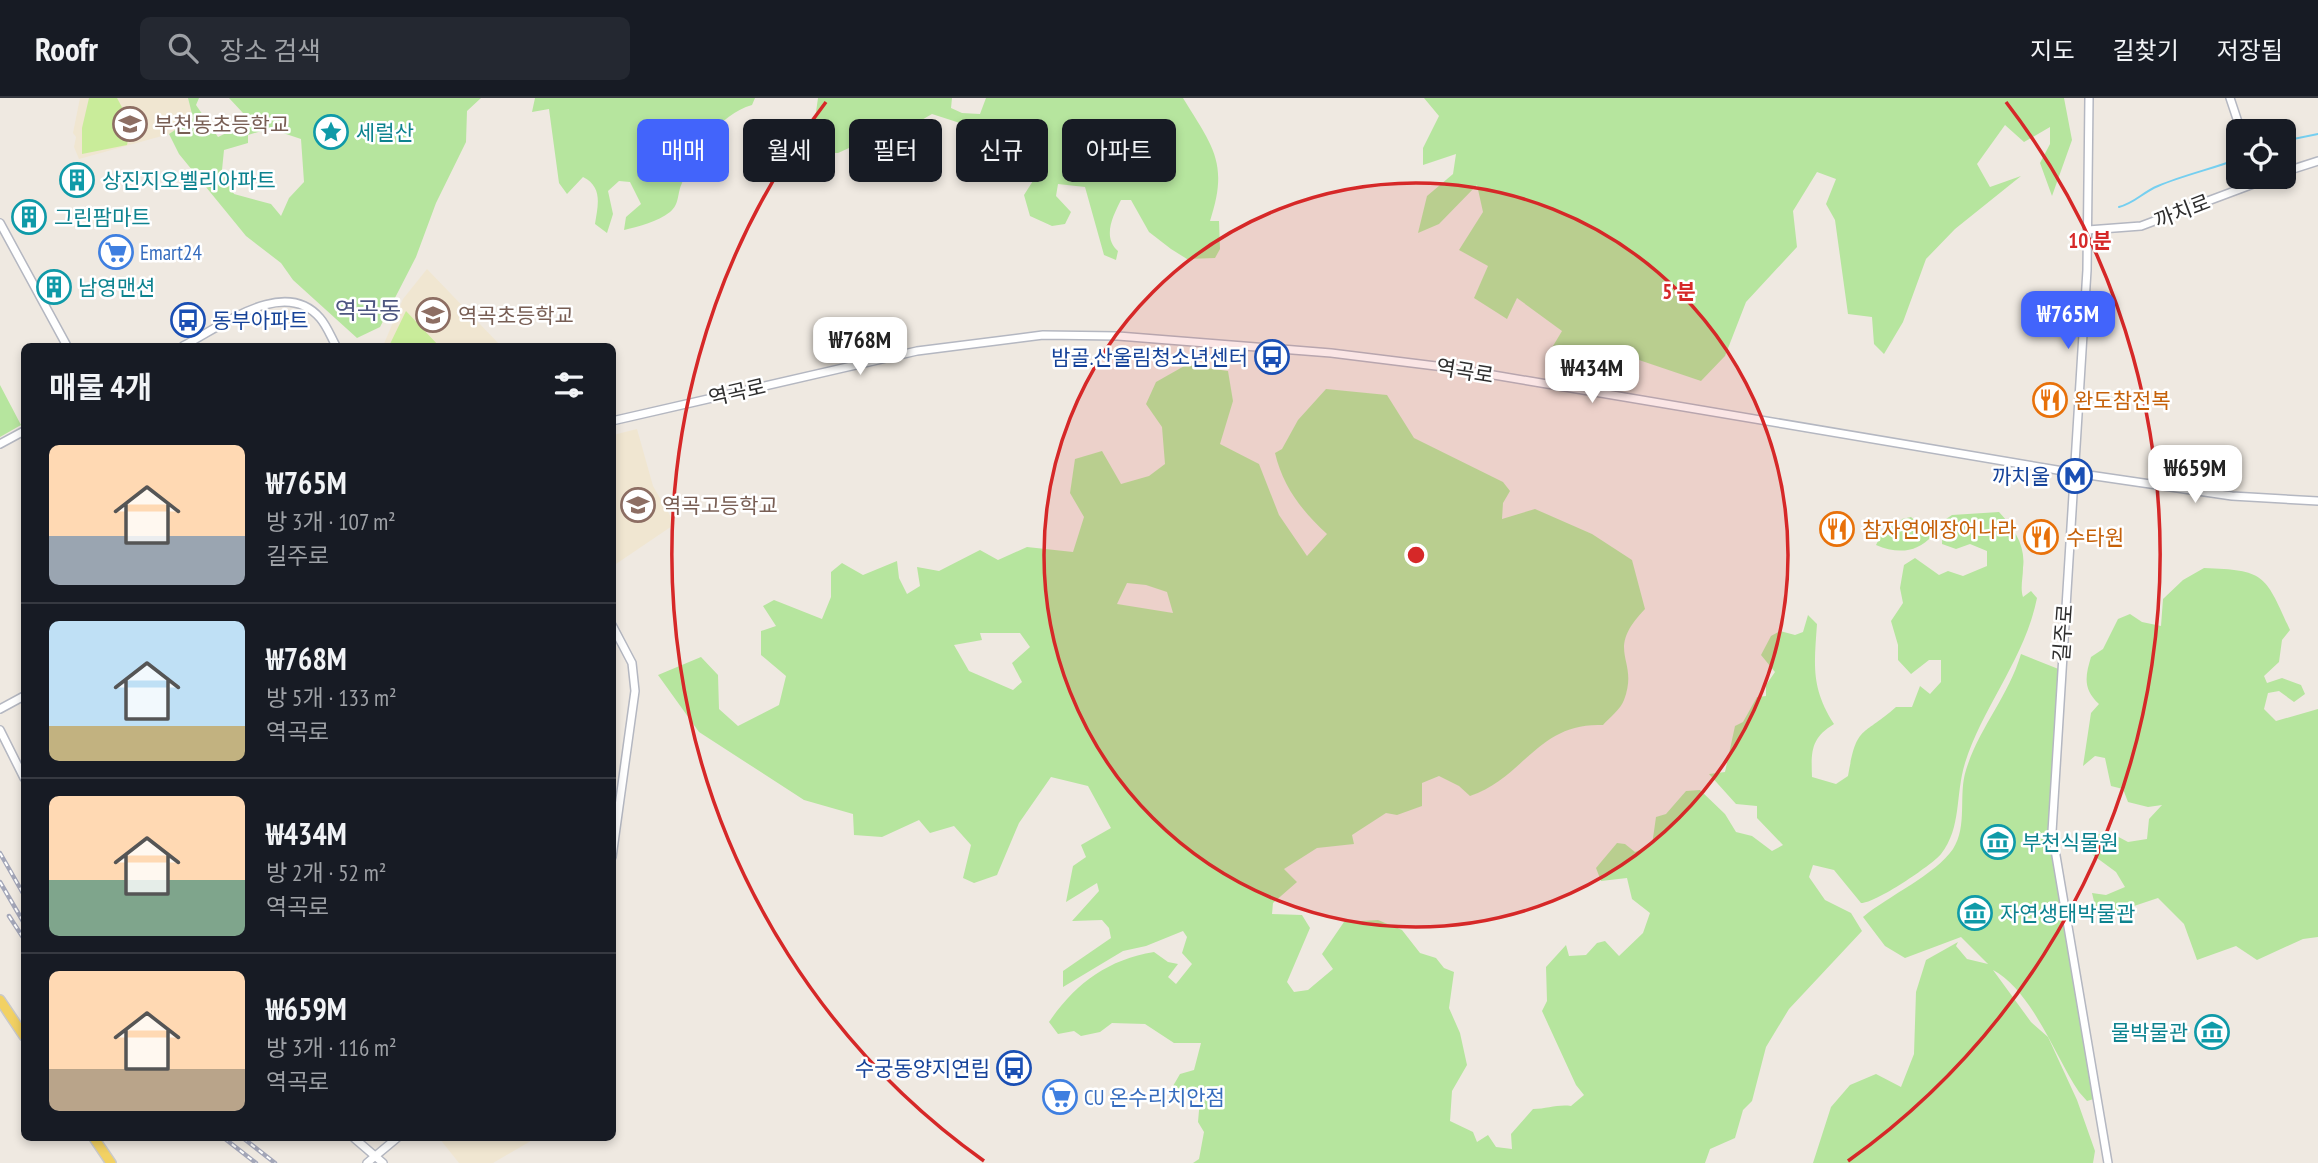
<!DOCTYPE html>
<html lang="ko">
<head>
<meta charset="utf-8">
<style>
  body { margin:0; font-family:"PT Sans Narrow","Noto Sans KR",sans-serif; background:#242831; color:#f1f3f6; height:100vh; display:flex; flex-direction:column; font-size:26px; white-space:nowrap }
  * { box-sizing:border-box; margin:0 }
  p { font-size:23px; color:#9ea1a6 }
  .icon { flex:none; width:38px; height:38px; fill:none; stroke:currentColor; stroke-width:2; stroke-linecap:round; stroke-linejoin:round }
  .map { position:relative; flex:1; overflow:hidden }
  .details { position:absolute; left:21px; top:245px; width:595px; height:798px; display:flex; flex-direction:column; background:#171b24; border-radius:10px; box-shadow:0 4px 10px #0003 }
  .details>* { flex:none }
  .banner { position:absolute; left:637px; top:21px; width:665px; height:63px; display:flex; gap:14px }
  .controls { position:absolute; left:2226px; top:21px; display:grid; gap:14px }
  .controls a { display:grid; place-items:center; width:70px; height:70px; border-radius:10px; background:#171b24; box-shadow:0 4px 10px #0003; font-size:35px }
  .price { position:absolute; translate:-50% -60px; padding:0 16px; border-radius:14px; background:#fff; color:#222; font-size:23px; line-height:46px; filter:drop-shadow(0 2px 4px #0008) }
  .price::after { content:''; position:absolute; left:50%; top:42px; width:21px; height:16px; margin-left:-10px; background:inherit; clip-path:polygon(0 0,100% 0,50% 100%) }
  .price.on { background:#4264fb; color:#fff }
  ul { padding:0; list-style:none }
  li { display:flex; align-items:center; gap:21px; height:175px; padding:0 28px }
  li+li { border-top:2px solid #363941 }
  li span { display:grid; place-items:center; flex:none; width:196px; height:140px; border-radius:10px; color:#555 }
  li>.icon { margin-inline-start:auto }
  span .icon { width:84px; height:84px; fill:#fffc; stroke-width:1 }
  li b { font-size:30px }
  h2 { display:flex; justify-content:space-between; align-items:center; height:84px; padding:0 28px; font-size:30px }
  .chip { padding:0 24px; border-radius:10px; background:#171b24; box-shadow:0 4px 10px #0003; font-size:24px; line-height:63px }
  .chip.on { background:#4264fb; color:#fff }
  header { display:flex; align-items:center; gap:42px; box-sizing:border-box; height:98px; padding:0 35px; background:#171b24; border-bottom:2px solid #363941 }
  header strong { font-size:33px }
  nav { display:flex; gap:38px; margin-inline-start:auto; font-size:24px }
  .search { width:490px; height:63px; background:#242831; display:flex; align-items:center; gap:18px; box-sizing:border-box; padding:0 24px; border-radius:10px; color:#9ea1a6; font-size:26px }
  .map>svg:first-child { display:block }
</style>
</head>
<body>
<header>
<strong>Roofr</strong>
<div class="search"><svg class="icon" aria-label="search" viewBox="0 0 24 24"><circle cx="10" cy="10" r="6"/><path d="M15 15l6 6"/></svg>장소 검색</div>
<nav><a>지도</a><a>길찾기</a><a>저장됨</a></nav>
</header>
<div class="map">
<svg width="2318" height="1065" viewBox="0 0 2318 1065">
  <rect width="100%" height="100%" fill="#efe9e1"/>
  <!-- education -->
  <path fill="#f0e6d1" d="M 80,0 L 188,0 L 193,20 L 169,36 L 79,61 L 74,49 L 76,39 L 73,35 Z
    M 427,171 L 501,248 L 383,248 L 403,201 Z
    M 637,331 L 653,388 L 675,426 L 613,468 L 613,337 Z
    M 439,1040 L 536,1040 L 493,1065 L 459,1065 Z"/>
  <!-- green -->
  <path fill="#b6e59e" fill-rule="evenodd" d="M 188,0 L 217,0 L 199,0 L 196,7 L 218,39 L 245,26 L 243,15 L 229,0 L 481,0 L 467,13 L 466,44 L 436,105 L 416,159 L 380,229 L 357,240 L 293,182 L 281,165 L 246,138 L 179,56 L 169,36 L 193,20 ZM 278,28 L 283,35 L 301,41 L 304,84 L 289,100 L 281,118 L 271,106 L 234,96 L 222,72 L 224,52 L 248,45 L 248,37 Z
    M 535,0 L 755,0 L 752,7 C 719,16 695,54 682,85 C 677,95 680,106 670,114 C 657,124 640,128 624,132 L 626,119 L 641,106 L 630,84 L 619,83 L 608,93 L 613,116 L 607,135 L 595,126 C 598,107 603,89 583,79 L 567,96 L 559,85 L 549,11 L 532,14 Z
    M 818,0 L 952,0 L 951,10 L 962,15 L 980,16 L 986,0 L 1183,0 C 1213,49 1229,65 1210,123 L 1219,123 L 1220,151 L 1215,160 L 1187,161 L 1171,151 L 1149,134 L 1131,102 L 1121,102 C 1113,118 1102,139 1118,153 L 1116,162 L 1104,157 L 1085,89 L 1058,86 L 1056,98 L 1071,114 L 1065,126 L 1052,128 L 1030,118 L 1024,97 L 1038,75 L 1027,63 L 1001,54 L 1018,39 L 1005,35 L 1001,30 L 993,30 L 986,44 L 989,49 L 958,39 L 963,26 L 932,16 L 894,38 L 887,49 L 849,50 L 838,55 L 822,55 L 813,35 Z
    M 1424,0 L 2064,0 L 2072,42 L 2052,98 L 2040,65 L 2050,46 L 2050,29 L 2024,44 L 2005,27 L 1977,66 L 1990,89 L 2021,78 L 1955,131 L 1926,161 L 1903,224 L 1884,256 L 1874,246 L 1872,219 L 1848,216 L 1835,122 L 1826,106 L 1836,81 L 1817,74 L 1793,113 L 1797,149 L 1746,204 L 1725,258 L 1701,283 L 1633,260 L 1578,256 L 1547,258 L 1562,233 L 1517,200 L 1507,221 L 1474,200 L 1488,168 L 1459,152 L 1483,114 L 1477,87 L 1439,126 L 1418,135 L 1427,98 L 1453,76 L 1456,56 L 1423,67 L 1423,50 L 1439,18 Z
    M 1186,267 L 1228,273 L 1233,303 L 1220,346 L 1259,366 L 1279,417 L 1307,458 L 1327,436 C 1302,413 1283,389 1275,355 L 1282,351 L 1298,322 L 1326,291 L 1387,297 L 1414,340 L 1503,384 L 1510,393 L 1503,405 L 1502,421 L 1535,411 L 1592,436 L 1632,462 L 1645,511 C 1603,555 1640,560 1624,602 C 1621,611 1609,620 1603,627 C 1538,624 1524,680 1470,698 L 1459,688 L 1439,678 L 1422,685 L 1422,708 L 1397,717 L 1386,715 L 1352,737 L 1354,746 L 1317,750 L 1284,771 L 1297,784 L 1273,805 L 1272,816 L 1302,817 L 1310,830 L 1287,884 L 1294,894 L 1308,892 L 1333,871 L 1322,856 L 1344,824 L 1378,822 L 1402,832 L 1420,855 L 1436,860 L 1444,870 L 1454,874 L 1449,910 L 1460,935 L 1467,967 L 1452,993 L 1450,1023 L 1473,1034 L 1477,1044 L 1488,1037 L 1496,1049 L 1512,1051 L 1511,1036 L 1533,1011 C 1547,1011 1558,1006 1571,1008 L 1584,997 L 1576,987 L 1542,913 L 1547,903 L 1546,869 L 1566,847 L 1569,858 L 1586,857 L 1597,845 L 1605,843 L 1619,858 L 1643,835 L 1650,815 L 1632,801 L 1627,780 L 1601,783 L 1596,770 L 1617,745 L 1625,746 L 1635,754 L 1652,747 L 1656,719 L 1666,716 L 1686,693 L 1700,692 L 1725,716 L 1736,734 L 1752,738 L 1772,753 L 1783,747 L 1757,720 L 1757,708 L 1736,706 L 1709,676 L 1725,674 L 1735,628 L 1743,624 L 1757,599 L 1766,598 L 1766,587 L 1775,574 L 1761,557 L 1771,538 L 1780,533 L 1795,537 L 1803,534 L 1808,517 L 1817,526 C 1814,568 1811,590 1834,626 C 1811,640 1811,653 1812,679 L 1836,686 L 1848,678 C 1857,626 1861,640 1896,609 L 1912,609 L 1920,588 L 1930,596 L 1941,584 L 1941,562 L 1929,562 L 1911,576 L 1898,562 L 1898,547 L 1891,523 L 1903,505 L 1900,490 L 1904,467 L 1915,460 L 1939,477 L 1948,473 L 1963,478 L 1987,468 L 1987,453 L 1970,446 L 1956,451 L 1942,446 L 1943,423 L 1952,417 L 1999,414 C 2014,430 2026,448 2023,470 C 2023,480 2020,490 2023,499 L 2031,493 L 2037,500 C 2025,560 1983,608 1965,665 C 1955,697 1962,729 1941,756 C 1931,768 1874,806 1861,805 L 1834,772 L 1813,767 L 1809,779 L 1825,802 L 1851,815 L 1862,833 L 1789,911 L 1766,949 L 1752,1003 L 1743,1012 L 1735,1040 L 1710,1051 L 1705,1065 L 1193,1065 L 1199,1061 L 1204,1034 L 1198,1024 L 1200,1001 L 1173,988 L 1180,976 L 1194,972 L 1201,945 L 1174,945 L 1145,926 L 1112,925 L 1100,934 L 1081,938 L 1074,933 L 1058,936 L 1049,924 C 1076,885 1107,862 1154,854 L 1168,864 L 1178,866 L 1168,879 L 1176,886 L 1192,866 L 1182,855 L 1187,839 L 1183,833 L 1146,848 L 1123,853 L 1063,889 L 1063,873 L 1111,840 L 1109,830 L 1102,822 L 1072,823 L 1099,793 L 1097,785 L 1066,804 L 1073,768 L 1086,759 L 1081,747 L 1111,730 L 1088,688 L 1051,679 L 1019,725 L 997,777 L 974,785 L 963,780 L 971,747 L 954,728 L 930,735 L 919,722 L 882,739 L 854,737 L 853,716 L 804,702 L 699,634 L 658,577 L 701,559 L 718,577 L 719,611 L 738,628 L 779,607 L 786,578 L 761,557 L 761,533 L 776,528 L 763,508 L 774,502 L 822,521 L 831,499 L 831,474 L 842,465 L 863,477 L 897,463 L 899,480 L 907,496 L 920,488 L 917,469 L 939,473 L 980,452 L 998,462 L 1027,449 L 1073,454 L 1084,419 L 1070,395 L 1075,361 L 1102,353 L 1121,386 L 1149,378 L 1165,366 L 1162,329 L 1146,306 L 1156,284 ZM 1127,485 L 1146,487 L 1167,494 L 1173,515 L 1117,506 ZM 980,535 L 1020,535 L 1030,549 L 1012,565 L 1022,584 L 1013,592 L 969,573 L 954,547 L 982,542 Z
    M 0,287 L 21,327 L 0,339 Z
    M 1911,419 L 1932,438 C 1917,455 1897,456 1876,447 L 1886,427 L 1898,429 L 1902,421 Z
    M 2204,470 C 2266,472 2265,477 2290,532 L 2282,542 L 2279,564 L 2264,578 L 2267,585 L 2282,580 L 2301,587 L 2305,596 L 2294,604 L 2279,593 L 2268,595 L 2264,611 L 2276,623 L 2318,611 L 2318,839 L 2303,841 L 2257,862 L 2236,848 L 2197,862 L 2184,826 L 2158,800 L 2098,820 L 2092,795 L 2106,797 L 2125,789 L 2116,774 L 2082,749 L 2088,736 L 2113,736 L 2128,744 L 2147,741 L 2149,721 L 2162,707 L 2148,709 L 2128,704 L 2123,691 L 2111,688 L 2105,660 L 2095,658 L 2083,668 L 2091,615 L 2099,606 C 2083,591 2085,579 2091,559 L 2103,551 L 2118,521 L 2130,516 L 2142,524 L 2161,528 L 2163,501 L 2183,482 Z
    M 2021,556 L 2061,572 L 2052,734 L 2097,1000 L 2087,1003 L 2079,994 C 2055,958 2032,893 1993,872 L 2031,924 L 2048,939 L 2077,1002 L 2095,1053 L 2093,1065 L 1813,1065 L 1831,1009 L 1850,987 L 1876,976 L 1901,989 L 1914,956 L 1916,894 L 1926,862 L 1958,844 L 1956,848 L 1967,861 L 1988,866 L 1961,839 L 1905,860 L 1885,848 L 1863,819 C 1888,798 1935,777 1953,751 C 1968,728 1958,697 1966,672 C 1979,630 2008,599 2021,556 Z"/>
  <!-- pitch -->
  <path fill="#c9ec9a" d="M 89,0 L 117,0 L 138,39 L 128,42 L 127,47 L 82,56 L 82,30 Z
    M 406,213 L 439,248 L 389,248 Z"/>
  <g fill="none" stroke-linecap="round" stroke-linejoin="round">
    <!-- stream -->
    <path stroke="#75cff0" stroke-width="2" d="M 2284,43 L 2318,36
      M 2119,109 C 2135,105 2143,94 2158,88 C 2184,77 2212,71 2238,61"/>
    <!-- tertiary casing -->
    <g stroke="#b4b7c1" stroke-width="10">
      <path id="tertiary" d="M 2089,0 L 2087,172 L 2052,734 L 2108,1065
        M 2230,0 L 2241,33
        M 2284,74 L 2318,63
        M 0,125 L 67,248
        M 2088,132 L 2141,128 L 2272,79
        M 183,248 C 221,229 284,178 320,220 C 327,228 331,239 336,248
        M 612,323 L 917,253 L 1043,237 L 1118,238 L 1331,255 L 1452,270 L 2075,375 L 2232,398 L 2318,403
        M 0,346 L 24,333
        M 612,527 L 632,565 L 635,593 L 612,759
        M 0,611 L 24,598
        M 0,632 L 24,680
        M 354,1040 L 383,1065
        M 367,1065 L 397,1040"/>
    </g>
    <!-- primary casing -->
    <g stroke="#c9c9c9" stroke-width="12">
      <path id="primary" d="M 0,902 L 24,938
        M 94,1040 L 111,1065"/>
    </g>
    <!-- tertiary -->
    <use href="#tertiary" stroke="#fff" stroke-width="7"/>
    <!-- primary -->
    <use href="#primary" stroke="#f2d163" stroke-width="9"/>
    <!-- rail casing -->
    <g stroke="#a3a6b8" stroke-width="4.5">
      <path id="rail" d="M 0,755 L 24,797
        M 0,784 L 24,825
        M 9,818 L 24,841
        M 224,1040 L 256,1065
        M 243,1040 L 275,1065"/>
    </g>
    <!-- rail -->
    <use href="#rail" stroke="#fff" stroke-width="2" stroke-dasharray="5" stroke-linecap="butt"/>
  </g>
  <!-- distance rings -->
  <circle cx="1416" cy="457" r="372" fill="#d62828" fill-opacity=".12"/>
  <g fill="none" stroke="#d62828" stroke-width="3.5">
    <circle cx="1416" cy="457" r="372"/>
    <path d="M984 1063A744 744 0 0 1 826 4M2006 4A744 744 0 0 1 1848 1063"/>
  </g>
  <!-- icons -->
  <defs>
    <g id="school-ring" transform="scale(1.75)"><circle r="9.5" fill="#fff" stroke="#8d6e63" stroke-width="1.5"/><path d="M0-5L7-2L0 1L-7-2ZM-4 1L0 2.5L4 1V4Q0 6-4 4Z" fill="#8d6e63"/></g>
    <g id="sight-ring" transform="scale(1.75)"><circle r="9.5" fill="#fff" stroke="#0f9aa8" stroke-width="1.5"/><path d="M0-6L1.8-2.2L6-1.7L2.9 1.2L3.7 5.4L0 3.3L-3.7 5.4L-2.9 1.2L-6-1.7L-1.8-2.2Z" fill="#0f9aa8"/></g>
    <g id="building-ring" transform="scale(1.75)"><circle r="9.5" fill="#fff" stroke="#0f9aa8" stroke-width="1.5"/><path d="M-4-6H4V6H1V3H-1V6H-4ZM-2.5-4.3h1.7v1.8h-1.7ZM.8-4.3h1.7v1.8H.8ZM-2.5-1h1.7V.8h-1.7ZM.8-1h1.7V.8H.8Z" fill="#0f9aa8"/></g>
    <g id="supermarket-ring" transform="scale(1.75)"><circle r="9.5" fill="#fff" stroke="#3f7fe0" stroke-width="1.5"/><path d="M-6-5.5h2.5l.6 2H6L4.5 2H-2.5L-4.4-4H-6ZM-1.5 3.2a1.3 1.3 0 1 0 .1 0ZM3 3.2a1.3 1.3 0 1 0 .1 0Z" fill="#3f7fe0"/></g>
    <g id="bus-ring" transform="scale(1.75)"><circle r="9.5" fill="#fff" stroke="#1a4fb4" stroke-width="1.5"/><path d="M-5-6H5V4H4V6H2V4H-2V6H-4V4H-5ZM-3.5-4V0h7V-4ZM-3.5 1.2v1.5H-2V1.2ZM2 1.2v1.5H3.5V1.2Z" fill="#1a4fb4"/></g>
    <g id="restaurant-ring" transform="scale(1.75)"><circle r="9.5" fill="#fff" stroke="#e8710a" stroke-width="1.5"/><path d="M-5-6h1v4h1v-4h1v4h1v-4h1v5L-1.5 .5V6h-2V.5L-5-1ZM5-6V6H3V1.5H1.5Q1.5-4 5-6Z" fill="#e8710a"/></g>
    <g id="metro-ring" transform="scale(1.75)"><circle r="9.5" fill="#fff" stroke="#1a4fb4" stroke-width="1.5"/><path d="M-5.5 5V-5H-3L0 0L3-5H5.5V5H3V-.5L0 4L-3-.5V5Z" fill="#1a4fb4"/></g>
    <g id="museum-ring" transform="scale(1.75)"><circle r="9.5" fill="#fff" stroke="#0f9aa8" stroke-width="1.5"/><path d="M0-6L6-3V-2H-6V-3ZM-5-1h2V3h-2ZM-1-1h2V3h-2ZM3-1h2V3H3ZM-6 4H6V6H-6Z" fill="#0f9aa8"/></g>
  </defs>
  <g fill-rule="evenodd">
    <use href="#school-ring" x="130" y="26"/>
    <use href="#sight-ring" x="331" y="34"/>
    <use href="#building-ring" x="77" y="82"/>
    <use href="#building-ring" x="29" y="119"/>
    <use href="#supermarket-ring" x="116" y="154"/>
    <use href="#building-ring" x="54" y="189"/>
    <use href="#school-ring" x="433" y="217"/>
    <use href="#bus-ring" x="188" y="222"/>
    <use href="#bus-ring" x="1272" y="259"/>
    <use href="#restaurant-ring" x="2050" y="302"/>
    <use href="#metro-ring" x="2075" y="378"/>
    <use href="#school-ring" x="638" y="407"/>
    <use href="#restaurant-ring" x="1837" y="431"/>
    <use href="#restaurant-ring" x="2041" y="439"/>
    <use href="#museum-ring" x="1998" y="744"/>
    <use href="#museum-ring" x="1975" y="815"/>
    <use href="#museum-ring" x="2212" y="934"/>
    <use href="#bus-ring" x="1014" y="970"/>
    <use href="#supermarket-ring" x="1060" y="999"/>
  </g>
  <g text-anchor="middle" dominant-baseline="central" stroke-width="5" stroke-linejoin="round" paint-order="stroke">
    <!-- education labels -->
    <g font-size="21" fill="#785e54" stroke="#fff" text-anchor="start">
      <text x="154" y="26">부천동초등학교</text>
      <text x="458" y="217">역곡초등학교</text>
      <text x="662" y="407">역곡고등학교</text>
    </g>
    <!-- culture labels -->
    <g font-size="21" fill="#0d838f" stroke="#fff" text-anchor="start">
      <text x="356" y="34">세럴산</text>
      <text x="102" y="82">상진지오벨리아파트</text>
      <text x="54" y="119">그린팜마트</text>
      <text x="78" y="189">남영맨션</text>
      <text x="2022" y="744">부천식물원</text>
      <text x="2000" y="815">자연생태박물관</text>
      <text x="2188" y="934" text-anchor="end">물박물관</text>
    </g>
    <!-- street labels -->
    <g font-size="21" fill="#2e2e2e" stroke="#fff">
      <text transform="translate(2182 113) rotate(-21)">까치로</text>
      <text transform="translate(1465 273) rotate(9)">역곡로</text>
      <text transform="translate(737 294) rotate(-13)">역곡로</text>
      <text transform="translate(2063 535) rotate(-86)">길주로</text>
    </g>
    <!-- shop labels -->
    <g font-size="21" fill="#366cbe" stroke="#fff" text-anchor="start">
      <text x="140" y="154">Emart24</text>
      <text x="1084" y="999">CU 온수리치안점</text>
    </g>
    <!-- transit labels -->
    <g font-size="21" fill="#164399" stroke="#fff" text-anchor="end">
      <text x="212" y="222" text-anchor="start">동부아파트</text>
      <text x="1248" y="259">밤골.산울림청소년센터</text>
      <text x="2050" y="378">까치울</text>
      <text x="990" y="970">수궁동양지연립</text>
    </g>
    <!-- food labels -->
    <g font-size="21" fill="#c56008" stroke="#fff" text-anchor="start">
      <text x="2074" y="302">완도참전복</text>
      <text x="1862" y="431">참자연에장어나라</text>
      <text x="2066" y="439">수타원</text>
    </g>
    <!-- quarter labels -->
    <g font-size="24" fill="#4d5680" stroke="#fff">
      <text x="368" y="212">역곡동</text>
    </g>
  </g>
  <circle cx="1416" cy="457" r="10" fill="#d62828" stroke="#fff" stroke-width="3.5"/>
  <g font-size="21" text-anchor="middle" font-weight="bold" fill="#d62828" stroke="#fff" stroke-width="5" stroke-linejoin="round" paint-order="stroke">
    <text x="2090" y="150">10 분</text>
    <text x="1679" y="201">5 분</text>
  </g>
</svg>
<div class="controls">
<a><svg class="icon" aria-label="locate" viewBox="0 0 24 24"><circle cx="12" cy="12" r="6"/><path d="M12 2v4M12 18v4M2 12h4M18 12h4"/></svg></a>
</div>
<b class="price on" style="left:2068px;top:253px">₩765M</b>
<b class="price" style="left:860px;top:279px">₩768M</b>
<b class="price" style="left:1592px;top:307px">₩434M</b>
<b class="price" style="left:2195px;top:407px">₩659M</b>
<div class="banner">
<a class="chip on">매매</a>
<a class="chip">월세</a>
<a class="chip">필터</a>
<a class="chip">신규</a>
<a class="chip">아파트</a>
</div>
<section class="details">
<h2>매물 4개<svg class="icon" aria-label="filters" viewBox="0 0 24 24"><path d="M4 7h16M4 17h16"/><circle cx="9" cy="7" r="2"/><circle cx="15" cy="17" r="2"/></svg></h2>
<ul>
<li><span style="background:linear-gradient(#ffd9b3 65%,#9aa5b1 0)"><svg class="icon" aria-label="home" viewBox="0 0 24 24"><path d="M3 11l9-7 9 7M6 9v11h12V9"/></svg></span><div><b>₩765M</b><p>방 3개 · 107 m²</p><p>길주로</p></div></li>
<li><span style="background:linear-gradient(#bfe0f5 75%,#c2b280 0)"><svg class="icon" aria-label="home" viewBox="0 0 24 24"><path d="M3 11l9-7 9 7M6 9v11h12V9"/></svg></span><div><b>₩768M</b><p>방 5개 · 133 m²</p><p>역곡로</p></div></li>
<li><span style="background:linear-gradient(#ffd9b3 60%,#7fa58c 0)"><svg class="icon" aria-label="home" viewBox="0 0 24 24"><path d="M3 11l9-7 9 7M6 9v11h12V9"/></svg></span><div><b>₩434M</b><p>방 2개 · 52 m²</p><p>역곡로</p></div></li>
<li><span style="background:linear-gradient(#ffd9b3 70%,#b9a48a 0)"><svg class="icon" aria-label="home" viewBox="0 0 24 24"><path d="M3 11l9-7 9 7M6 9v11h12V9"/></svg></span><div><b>₩659M</b><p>방 3개 · 116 m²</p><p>역곡로</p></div></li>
</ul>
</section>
</div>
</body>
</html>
